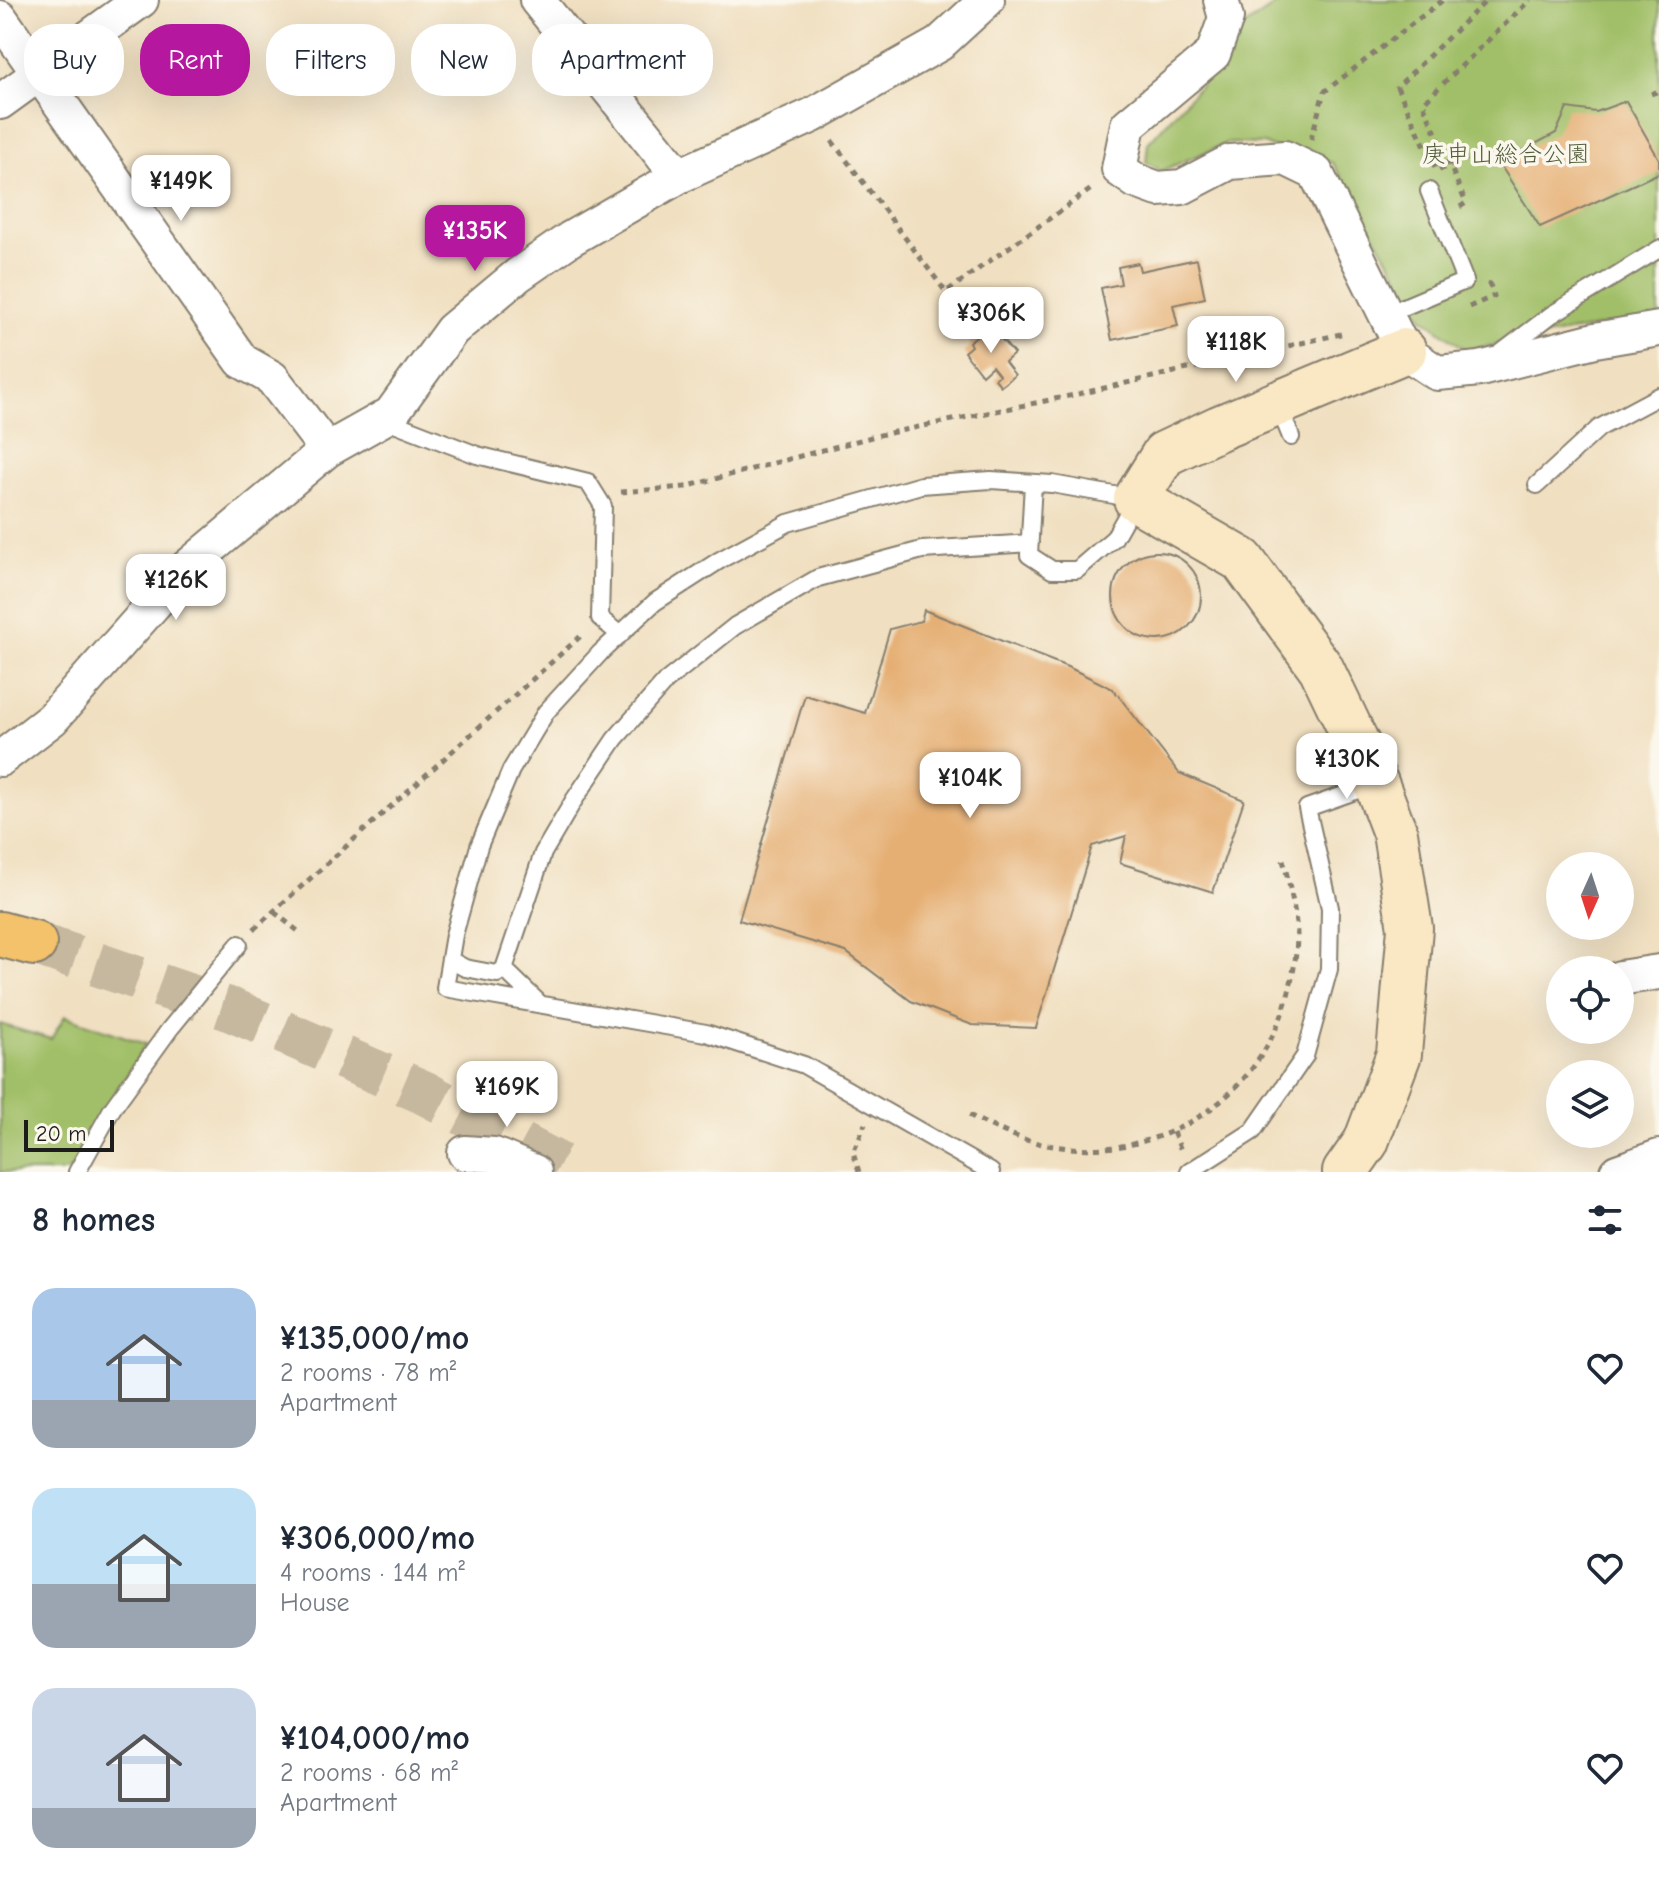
<!DOCTYPE html>
<html lang="en">
<head>
<meta charset="utf-8">
<style>
  body { margin:0; font-family:"Comic Neue","Klee One",sans-serif; background:#f2f2f3; color:#1f2937; height:100vh; display:flex; flex-direction:column; font-size:30px; white-space:nowrap }
  * { box-sizing:border-box; margin:0 }
  p { font-size:26px; color:#747a83 }
  .icon { flex:none; width:44px; height:44px; fill:none; stroke:currentColor; stroke-width:2; stroke-linecap:round; stroke-linejoin:round }
  .map { position:relative; height:1172px; overflow:hidden }
  .side { display:flex; flex-direction:column; background:#fff; flex:1 }
  .side>* { flex:none }
  .top-card { position:absolute; left:24px; top:24px; width:800px; height:72px; display:flex; gap:16px }
  .needle { width:52px; rotate:183deg }
  .buttons { position:absolute; left:1546px; top:852px; display:grid; gap:16px }
  .buttons a { display:grid; place-items:center; width:88px; height:88px; border-radius:50%; background:#fff; box-shadow:0 8px 32px #0002; font-size:40px }
  .scale { position:absolute; left:24px; bottom:20px; width:90px; box-sizing:border-box; padding-left:8px; border:4px solid #1c1c1c; border-top:0; font-size:22px; line-height:28px; white-space:nowrap; color:#1c1c1c; -webkit-text-stroke:6px #fbf7ec; paint-order:stroke }
  .price { position:absolute; translate:-50% -68px; padding:0 18px; border-radius:16px; background:#fff; color:#222; font-size:26px; line-height:52px; filter:drop-shadow(0 2px 4px #0008) }
  .price::after { content:''; position:absolute; left:50%; top:48px; width:24px; height:18px; margin-left:-12px; background:inherit; clip-path:polygon(0 0,100% 0,50% 100%) }
  .price.selected { background:#b5179e; color:#fff }
  ul { padding:0; list-style:none }
  li { display:flex; align-items:center; gap:24px; height:200px; padding:0 32px }
  li span { display:grid; place-items:center; flex:none; width:224px; height:160px; border-radius:24px; color:#555 }
  li>.icon { margin-inline-start:auto }
  span .icon { width:96px; height:96px; fill:#fffc; stroke-width:1 }
  li b { font-size:34px }
  h2 { display:flex; justify-content:space-between; align-items:center; height:96px; padding:0 32px; font-size:34px }
  .tag { padding:0 28px; border-radius:32px; background:#fff; box-shadow:0 8px 32px #0002; font-size:28px; line-height:72px }
  .tag.selected { background:#b5179e; color:#fff }
  .map>svg:first-child { display:block }
</style>
</head>
<body>
<div class="map">
<svg width="1659" height="1172" viewBox="0 0 1659 1172">
  <rect width="100%" height="100%" fill="#fbf7ec"/>
  <filter id="ink" filterUnits="userSpaceOnUse"><feTurbulence type="fractalNoise" baseFrequency=".0125" numOctaves="2"/><feDisplacementMap in="SourceGraphic" scale="16" xChannelSelector="R" yChannelSelector="G"/><feConvolveMatrix kernelMatrix="1 2 1 2 8 2 1 2 1" color-interpolation-filters="sRGB"/></filter>
  <filter id="wash" filterUnits="userSpaceOnUse"><feTurbulence type="fractalNoise" baseFrequency=".006" numOctaves="4" result="noise"/><feDisplacementMap in="SourceGraphic" scale="32" xChannelSelector="R" yChannelSelector="G"/><feGaussianBlur stdDeviation="1.8" result="paint"/><feColorMatrix in="noise" values="0 0 0 0 0 0 0 0 0 0 0 0 0 0 0 0 0 1.4 0 .05"/><feComposite in="paint" operator="in"/></filter>
  <g filter="url(#wash)">
    <rect width="100%" height="100%" fill="#f0dfc0"/>
    <!-- green -->
    <path fill="#a1bf67" stroke="#5e6e42" stroke-width="2" d="M 1283,0 L 1659,0 L 1659,316 L 1466,350 L 1422,317 L 1333,163 L 1262,144 L 1227,143 L 1161,171 L 1146,162 L 1148,143 L 1215,69 L 1239,30 Z
      M 65,1016 L 146,1044 L 68,1172 L 0,1172 L 0,1024 L 51,1039 Z"/>
    <g id="blocks">
      <!-- building -->
      <path fill="#e5af73" d="M 1626,101 L 1659,159 L 1659,173 L 1540,227 L 1499,163 L 1556,133 L 1567,108 L 1596,112 Z
        M 1197,259 L 1205,298 L 1173,305 L 1178,326 L 1112,340 L 1101,288 L 1121,284 L 1118,267 L 1138,263 L 1140,271 Z
        M 993,329 L 1014,354 L 1005,362 L 1015,375 L 1001,386 L 995,379 L 999,375 L 992,366 L 982,375 L 964,352 L 971,346 L 969,342 L 984,330 L 986,334 Z
        M1113 596a44 44 0 1 1 88 0a44 44 0 1 1-88 0Z
        M 924,610 L 1070,668 L 1113,689 L 1179,773 L 1244,800 L 1213,892 L 1120,863 L 1126,836 L 1092,846 L 1036,1028 L 972,1025 L 911,1001 L 846,952 L 739,920 L 805,695 L 865,713 L 890,629 L 921,621 Z"/>
    </g>
  </g>
  <g filter="url(#ink)">
    <use href="#blocks" fill-opacity="0" stroke="#867e6e" stroke-width="2"/>
    <g fill="none" stroke-linecap="round" stroke-linejoin="round">
      <!-- highway-tunnel -->
      <path stroke="#c6b89f" stroke-width="44" stroke-dasharray="44 22" stroke-linecap="butt" d="M 34,943 L 229,1009 L 423,1092 L 573,1172"/>
      <!-- lane casing -->
      <g stroke="#867e6e" stroke-width="20">
        <path id="lane" d="M 1387,314 L 1465,281 L 1429,191
          M 1497,356 L 1551,315 L 1659,249
          M 1278,405 L 1291,437
          M 384,419 L 477,455 L 588,482 L 603,506 L 600,618 L 620,635
          M 1537,485 L 1599,428 L 1659,396
          M 450,960 L 465,968 L 497,974 L 504,969 L 543,853 L 574,800 L 615,739 L 666,681 L 735,626 L 818,578 L 922,550 L 1030,543
          M 504,969 L 540,1004
          M 77,1172 L 112,1109 L 169,1030 L 239,944
          M 991,1172 L 804,1065 L 706,1033 L 445,988 L 454,935 L 479,846 L 511,770 L 546,712 L 601,652 L 655,602 L 720,560 L 788,523 L 921,485 L 991,480 L 1052,484 L 1136,499 L 1114,538 L 1077,570 L 1052,570 L 1029,555 L 1033,483
          M 1189,1172 L 1253,1131 L 1305,1056 L 1329,969 L 1330,908 L 1307,808 L 1375,784"/>
      </g>
      <!-- street casing -->
      <g stroke="#867e6e" stroke-width="38">
        <path id="street" d="M 537,0 L 679,176
          M 1221,0 L 1226,18 L 1213,54 L 1128,125 L 1119,169 L 1136,181 L 1158,189 L 1182,187 L 1230,162 L 1285,158 L 1316,173 L 1404,351 L 1437,373 L 1480,369 L 1595,340 L 1659,329
          M 0,18 L 242,361 L 272,378 L 327,450
          M 0,102 L 141,0
          M 0,759 L 52,719 L 184,570 L 327,450 L 391,414 L 452,330 L 518,275 L 570,239 L 679,176 L 813,115 L 939,44 L 987,0
          M 1620,978 L 1659,972
          M 465,1153 L 494,1155 L 534,1172
          M 1617,1172 L 1659,1157"/>
      </g>
      <!-- secondary casing -->
      <g stroke="#867e6e" stroke-width="48">
        <path id="secondary" d="M 1345,1172 L 1366,1142 L 1399,1054 L 1410,928 L 1395,833 L 1376,783 L 1321,668 L 1242,560 L 1136,499 L 1164,454 L 1219,428 L 1404,351"/>
      </g>
      <!-- highway casing -->
      <g stroke="#867e6e" stroke-width="48">
        <path id="highway" d="M 0,934 L 34,943"/>
      </g>
      <!-- path -->
      <path stroke="#867e6e" stroke-width="5" stroke-dasharray="6 6" stroke-linecap="butt" d="M 1651,94 L 1659,91
        M 1311,139 L 1324,92 L 1443,0
        M 832,141 L 946,292 L 1094,187
        M 1478,154 L 1437,171 L 1397,87 L 1487,0
        M 1460,207 L 1466,203 L 1423,103 L 1530,0
        M 1469,307 L 1494,296 L 1489,282
        M 621,492 L 685,487 L 875,436 L 1074,395 L 1345,333
        M 274,912 L 298,931
        M 254,929 L 583,634
        M 969,1115 C 997,1130 1029,1144 1061,1147 C 1166,1160 1261,1096 1288,995 C 1293,976 1297,954 1297,934 C 1295,907 1289,882 1282,856
        M 1173,1132 L 1181,1150
        M 859,1172 L 853,1153 L 865,1124"/>
      <!-- lane -->
      <use href="#lane" stroke="#fff" stroke-width="16"/>
      <!-- street -->
      <use href="#street" stroke="#fff" stroke-width="34"/>
      <!-- secondary -->
      <use href="#secondary" stroke="#fae7c3" stroke-width="44"/>
      <!-- highway -->
      <use href="#highway" stroke="#f3c26a" stroke-width="44"/>
    </g>
  </g>
  <g text-anchor="middle" dominant-baseline="central" stroke-width="7" stroke-linejoin="round" paint-order="stroke">
    <!-- park labels -->
    <g font-size="24" fill="#515d3a" stroke="#fbf7ec">
      <text x="1506" y="154">庚申山総合公園</text>
    </g>
  </g>
</svg>
<div class="buttons">
<a><svg class="needle" viewBox="-14 -14 28 28"><path d="M0-13l5 13h-10z" fill="#e53935"/><path d="M0 13l5-13h-10z" fill="#747a83"/></svg></a>
<a><svg class="icon" aria-label="locate" viewBox="0 0 24 24"><circle cx="12" cy="12" r="6"/><path d="M12 2v4M12 18v4M2 12h4M18 12h4"/></svg></a>
<a><svg class="icon" aria-label="layers" viewBox="0 0 24 24"><path d="M12 4l9 5-9 5-9-5zM3 14l9 5 9-5"/></svg></a>
</div>
<div class="scale">20 m</div>
<b class="price" style="left:181px;top:223px">¥149K</b>
<b class="price selected" style="left:475px;top:273px">¥135K</b>
<b class="price" style="left:991px;top:355px">¥306K</b>
<b class="price" style="left:1236px;top:384px">¥118K</b>
<b class="price" style="left:176px;top:622px">¥126K</b>
<b class="price" style="left:1347px;top:801px">¥130K</b>
<b class="price" style="left:970px;top:820px">¥104K</b>
<b class="price" style="left:507px;top:1129px">¥169K</b>
<div class="top-card">
<a class="tag">Buy</a>
<a class="tag selected">Rent</a>
<a class="tag">Filters</a>
<a class="tag">New</a>
<a class="tag">Apartment</a>
</div>
</div>
<section class="side">
<h2>8 homes<svg class="icon" aria-label="filters" viewBox="0 0 24 24"><path d="M4 7h16M4 17h16"/><circle cx="9" cy="7" r="2"/><circle cx="15" cy="17" r="2"/></svg></h2>
<ul>
<li><span style="background:linear-gradient(#a9c7e8 70%,#9aa5b1 0)"><svg class="icon" aria-label="home" viewBox="0 0 24 24"><path d="M3 11l9-7 9 7M6 9v11h12V9"/></svg></span><div><b>¥135,000/mo</b><p>2 rooms · 78 m²</p><p>Apartment</p></div><svg class="icon" aria-label="heart" viewBox="0 0 24 24"><path d="M12 20l-8-8c-3-5 5-10 8-4 3-6 11-1 8 4z"/></svg></li>
<li><span style="background:linear-gradient(#bfe0f5 60%,#9aa5b1 0)"><svg class="icon" aria-label="home" viewBox="0 0 24 24"><path d="M3 11l9-7 9 7M6 9v11h12V9"/></svg></span><div><b>¥306,000/mo</b><p>4 rooms · 144 m²</p><p>House</p></div><svg class="icon" aria-label="heart" viewBox="0 0 24 24"><path d="M12 20l-8-8c-3-5 5-10 8-4 3-6 11-1 8 4z"/></svg></li>
<li><span style="background:linear-gradient(#c9d6e8 75%,#9aa5b1 0)"><svg class="icon" aria-label="home" viewBox="0 0 24 24"><path d="M3 11l9-7 9 7M6 9v11h12V9"/></svg></span><div><b>¥104,000/mo</b><p>2 rooms · 68 m²</p><p>Apartment</p></div><svg class="icon" aria-label="heart" viewBox="0 0 24 24"><path d="M12 20l-8-8c-3-5 5-10 8-4 3-6 11-1 8 4z"/></svg></li>
</ul>
</section>
</body>
</html>
